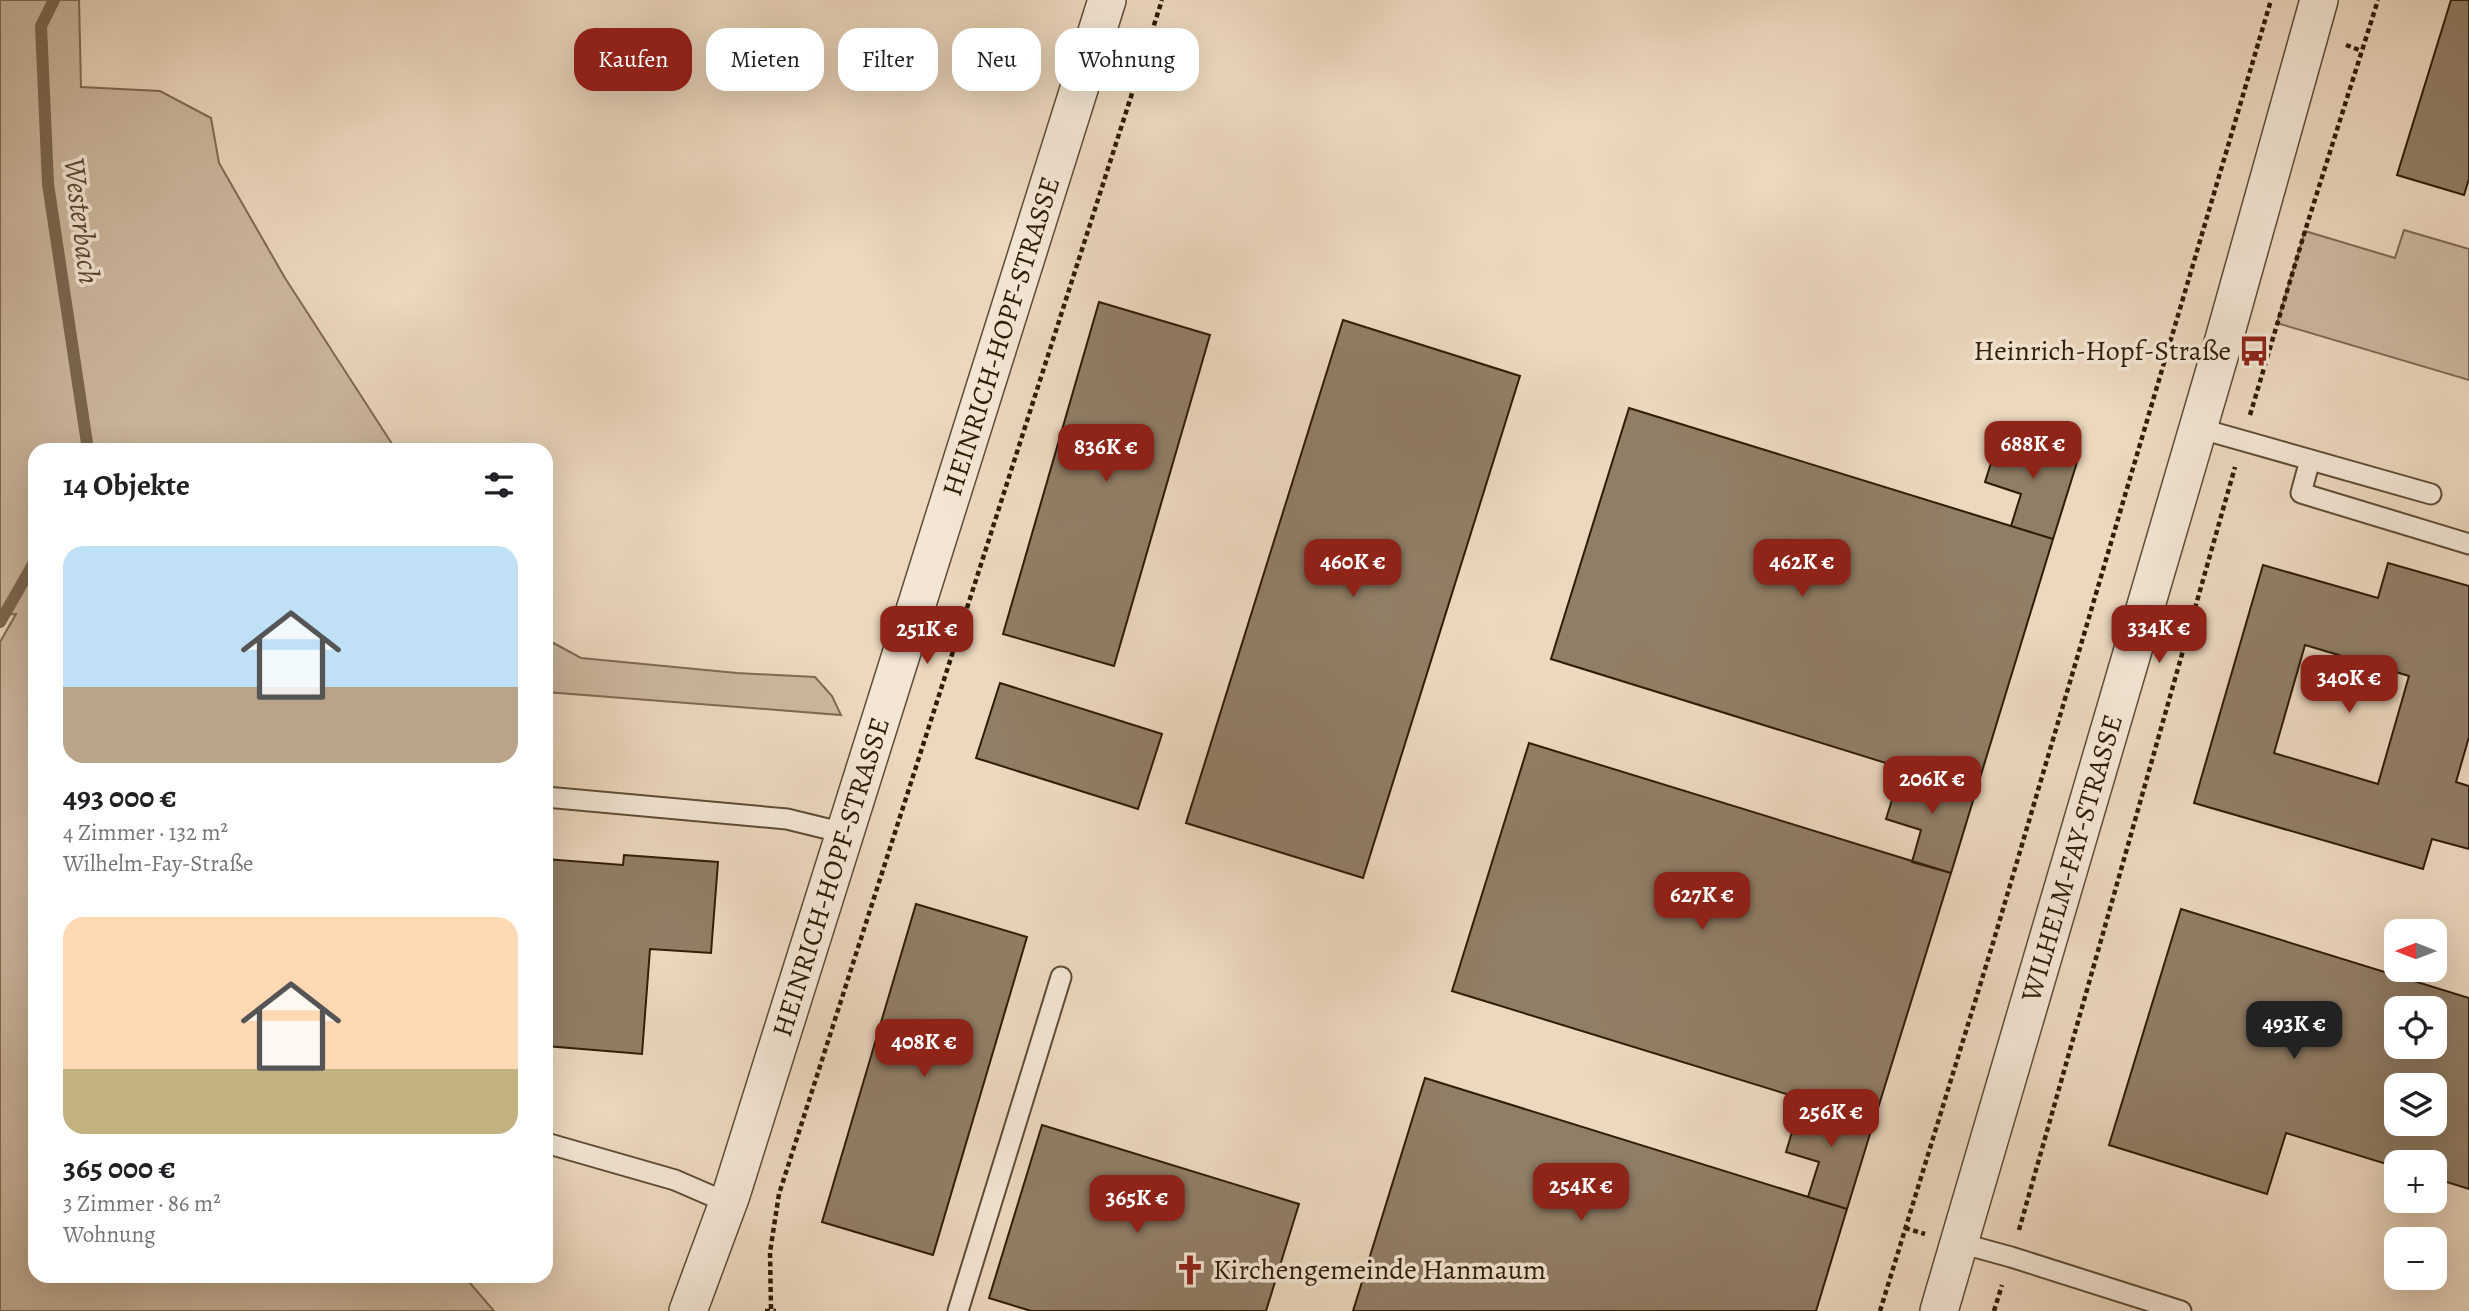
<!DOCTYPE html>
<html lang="de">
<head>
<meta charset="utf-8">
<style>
  body { margin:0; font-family:Alegreya,serif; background:#f6f6f6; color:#202124; height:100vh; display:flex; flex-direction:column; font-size:26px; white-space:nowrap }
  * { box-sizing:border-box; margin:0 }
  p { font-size:23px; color:#757577 }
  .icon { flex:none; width:38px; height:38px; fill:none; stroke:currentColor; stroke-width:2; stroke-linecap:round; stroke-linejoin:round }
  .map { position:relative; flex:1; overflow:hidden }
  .sheet { position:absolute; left:28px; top:443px; width:525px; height:840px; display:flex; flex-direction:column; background:#fff; border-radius:21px; box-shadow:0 7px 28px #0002 }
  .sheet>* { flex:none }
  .hud { position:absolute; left:574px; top:28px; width:665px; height:63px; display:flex; gap:14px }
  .needle { width:46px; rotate:270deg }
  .buttons { position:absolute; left:2384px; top:919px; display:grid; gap:14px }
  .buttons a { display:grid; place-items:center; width:63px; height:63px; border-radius:14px; background:#fff; box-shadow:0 7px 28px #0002; font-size:35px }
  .price { position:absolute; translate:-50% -60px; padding:0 16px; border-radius:14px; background:#8f2418; color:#fff; font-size:23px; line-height:46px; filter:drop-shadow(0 2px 4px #0008) }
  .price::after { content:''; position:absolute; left:50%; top:42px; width:21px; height:16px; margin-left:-10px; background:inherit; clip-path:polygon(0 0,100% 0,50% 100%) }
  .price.selected { background:#222; color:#fff }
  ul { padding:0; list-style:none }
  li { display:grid; align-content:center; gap:14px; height:371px; padding:0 35px }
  li span { display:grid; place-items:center; height:217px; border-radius:21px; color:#555 }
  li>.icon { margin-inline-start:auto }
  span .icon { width:126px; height:126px; fill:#fffc; stroke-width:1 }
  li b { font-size:30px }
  h2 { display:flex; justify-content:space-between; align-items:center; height:84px; padding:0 35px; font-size:30px }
  .chip { padding:0 24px; border-radius:21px; background:#fff; box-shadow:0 7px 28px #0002; font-size:24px; line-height:63px }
  .chip.selected { background:#8f2418; color:#fff }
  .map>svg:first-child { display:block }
</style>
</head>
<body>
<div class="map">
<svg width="2469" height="1311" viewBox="0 0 2469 1311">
  <rect width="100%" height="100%" fill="#ecd8be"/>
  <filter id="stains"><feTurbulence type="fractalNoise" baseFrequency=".00286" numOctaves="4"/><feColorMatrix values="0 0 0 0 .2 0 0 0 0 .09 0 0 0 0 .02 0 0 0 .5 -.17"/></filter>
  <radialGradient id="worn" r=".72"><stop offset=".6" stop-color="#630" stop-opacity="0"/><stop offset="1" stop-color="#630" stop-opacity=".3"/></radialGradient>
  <!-- green -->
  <path fill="#ccb89f" stroke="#7e6a52" stroke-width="2" d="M 0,0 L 79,0 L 81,87 L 160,91 L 211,118 L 219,163 L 285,278 L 396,450 L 35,450 L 35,1276 L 464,1276 L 494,1311 L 0,1311 L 0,642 L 16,614 L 0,615 Z
    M 2404,230 L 2469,249 L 2469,380 L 2277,323 L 2305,231 L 2395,258 Z
    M 546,639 L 581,658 L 737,673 L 815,677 L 832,696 L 841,715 L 546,692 Z"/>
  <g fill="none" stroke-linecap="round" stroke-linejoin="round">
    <!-- stream -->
    <path stroke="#7a674f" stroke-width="12" d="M 54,0 L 41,26 L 48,184 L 88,450
      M 0,622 L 35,561"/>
  </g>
  <!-- building -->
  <path fill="#917e66" stroke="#2f1d06" stroke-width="2" fill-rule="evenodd" d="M 2451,0 L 2469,0 L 2469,179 L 2464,195 L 2397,175 Z
    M 1099,302 L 1210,335 L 1114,666 L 1003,634 Z
    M 1343,320 L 1520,376 L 1363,878 L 1186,823 Z
    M 1629,408 L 2053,539 L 1976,791 L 1551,659 Z
    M 2001,432 L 2079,456 L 2053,539 L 2011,526 L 2021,494 L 1985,482 Z
    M 2388,563 L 2469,586 L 2469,737 L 2456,782 L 2469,786 L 2469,849 L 2432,839 L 2423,869 L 2194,803 L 2263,565 L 2378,598 ZM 2305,645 L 2409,676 L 2378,784 L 2274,753 Z
    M 1000,683 L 1162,734 L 1138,809 L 976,758 Z
    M 1529,743 L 1951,873 L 1874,1121 L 1452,991 Z
    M 1902,768 L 1976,791 L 1951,873 L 1912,862 L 1921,830 L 1886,819 Z
    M 624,855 L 718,862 L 711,953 L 650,949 L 642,1054 L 546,1046 L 546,859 L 623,865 Z
    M 916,904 L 1027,937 L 933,1255 L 822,1222 Z
    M 2181,909 L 2469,998 L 2469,1189 L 2434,1178 L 2434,1162 L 2396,1162 L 2396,1167 L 2286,1133 L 2267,1194 L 2109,1145 ZM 2396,1008 L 2434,1008 L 2434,1046 L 2396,1046 ZM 2396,1085 L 2434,1085 L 2434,1124 L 2396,1124 Z
    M 1425,1078 L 1847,1209 L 1816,1311 L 1353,1311 Z
    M 1802,1099 L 1874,1121 L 1847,1209 L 1808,1197 L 1819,1162 L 1786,1152 Z
    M 1042,1125 L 1299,1204 L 1266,1311 L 1031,1311 L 989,1298 Z"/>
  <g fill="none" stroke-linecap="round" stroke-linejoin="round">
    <!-- lane casing -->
    <g stroke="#5e4c34" stroke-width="23">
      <path id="lane" d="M 2198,428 L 2431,494
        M 2310,460 L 2301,493 L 2469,544
        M 546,797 L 787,819 L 844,833
        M 546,1143 L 675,1180 L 728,1203
        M 1960,1243 L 2011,1257 L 2181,1311
        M 958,1311 L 1061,977"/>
    </g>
    <!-- street casing -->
    <g stroke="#5e4c34" stroke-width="40">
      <g id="street">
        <path id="s1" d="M 688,1311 L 731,1195 L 1107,0"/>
        <path id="s2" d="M 1939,1311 L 2223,343 L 2319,0"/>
      </g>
    </g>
    <!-- path -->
    <path stroke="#2f1d06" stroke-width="4.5" stroke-dasharray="5 3.5" stroke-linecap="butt" d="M 2346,45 L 2362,51
      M 2250,415 L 2305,231 L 2378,0
      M 1905,1228 L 1925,1234
      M 2019,1230 L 2235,467
      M 771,1309 L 770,1252 L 779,1194 L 1162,0
      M 765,1311 L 776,1311
      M 1880,1311 L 1993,943 L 2271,0
      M 1994,1311 L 2002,1285"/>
    <!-- lane -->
    <use href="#lane" stroke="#f3e6d5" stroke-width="19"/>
    <!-- street -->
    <use href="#street" stroke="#f3e6d5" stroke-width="37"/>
  </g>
  <!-- icons -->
  <defs>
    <g id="bus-bare" transform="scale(2.415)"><path d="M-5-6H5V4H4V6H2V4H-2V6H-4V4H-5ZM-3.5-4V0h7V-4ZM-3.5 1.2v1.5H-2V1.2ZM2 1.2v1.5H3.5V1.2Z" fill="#8f2418" stroke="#f3e6d5" stroke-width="2.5" paint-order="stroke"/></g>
    <g id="church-bare" transform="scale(2.415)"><path d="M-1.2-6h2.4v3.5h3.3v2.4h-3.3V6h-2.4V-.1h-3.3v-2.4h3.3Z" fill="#8f2418" stroke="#f3e6d5" stroke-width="2.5" paint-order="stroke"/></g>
  </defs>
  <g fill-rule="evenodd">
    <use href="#bus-bare" x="2254" y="351"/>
    <use href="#church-bare" x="1190" y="1270"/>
  </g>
  <g text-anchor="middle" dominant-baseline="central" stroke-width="7" stroke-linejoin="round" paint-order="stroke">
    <!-- street labels -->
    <g font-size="28" fill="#2f1d06" stroke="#f3e6d5">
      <text stroke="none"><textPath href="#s1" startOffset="1024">HEINRICH-HOPF-STRASSE</textPath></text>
      <text stroke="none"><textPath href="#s2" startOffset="472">WILHELM-FAY-STRASSE</textPath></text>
      <text stroke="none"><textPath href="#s1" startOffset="457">HEINRICH-HOPF-STRASSE</textPath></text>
    </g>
    <!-- poi labels -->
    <g font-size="28" fill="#2f1d06" stroke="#f3e6d5" text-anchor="end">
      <text x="2231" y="351">Heinrich-Hopf-Straße</text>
      <text x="1213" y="1270" text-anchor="start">Kirchengemeinde Hanmaum</text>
    </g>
    <!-- water labels -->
    <g font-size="30" font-style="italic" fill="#5b4830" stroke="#f3e6d5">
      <text transform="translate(82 221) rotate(83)">Westerbach</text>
    </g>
  </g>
  <rect width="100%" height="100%" filter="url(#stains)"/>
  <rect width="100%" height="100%" fill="url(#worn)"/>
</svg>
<div class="buttons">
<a><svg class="needle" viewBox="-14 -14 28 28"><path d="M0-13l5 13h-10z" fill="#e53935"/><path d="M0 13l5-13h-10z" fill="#757577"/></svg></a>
<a><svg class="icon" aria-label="locate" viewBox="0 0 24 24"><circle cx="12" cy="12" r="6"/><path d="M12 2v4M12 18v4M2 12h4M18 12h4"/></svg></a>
<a><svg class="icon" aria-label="layers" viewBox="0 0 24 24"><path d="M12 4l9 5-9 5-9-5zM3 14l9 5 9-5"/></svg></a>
<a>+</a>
<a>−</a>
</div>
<b class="price" style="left:2033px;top:481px">688K €</b>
<b class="price" style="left:1106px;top:484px">836K €</b>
<b class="price" style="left:1353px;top:599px">460K €</b>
<b class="price" style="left:1802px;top:599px">462K €</b>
<b class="price" style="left:2159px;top:665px">334K €</b>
<b class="price" style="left:927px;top:666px">251K €</b>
<b class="price" style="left:2349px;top:715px">340K €</b>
<b class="price" style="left:1932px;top:816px">206K €</b>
<b class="price" style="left:1702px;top:932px">627K €</b>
<b class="price selected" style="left:2294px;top:1061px">493K €</b>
<b class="price" style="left:924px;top:1079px">408K €</b>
<b class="price" style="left:1831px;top:1149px">256K €</b>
<b class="price" style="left:1581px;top:1223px">254K €</b>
<b class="price" style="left:1137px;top:1235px">365K €</b>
<div class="hud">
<a class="chip selected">Kaufen</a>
<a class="chip">Mieten</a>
<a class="chip">Filter</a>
<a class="chip">Neu</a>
<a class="chip">Wohnung</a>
</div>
<section class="sheet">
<h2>14 Objekte<svg class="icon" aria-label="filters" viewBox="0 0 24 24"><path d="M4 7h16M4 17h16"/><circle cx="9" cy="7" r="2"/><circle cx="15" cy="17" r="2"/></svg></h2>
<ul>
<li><span style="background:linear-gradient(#bfe0f5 65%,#b9a48a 0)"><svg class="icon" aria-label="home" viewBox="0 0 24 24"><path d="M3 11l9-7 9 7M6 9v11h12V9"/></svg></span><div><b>493 000 €</b><p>4 Zimmer · 132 m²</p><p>Wilhelm-Fay-Straße</p></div></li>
<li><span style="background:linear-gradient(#ffd9b3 70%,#c2b280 0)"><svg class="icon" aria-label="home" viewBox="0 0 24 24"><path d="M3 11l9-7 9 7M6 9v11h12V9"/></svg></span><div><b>365 000 €</b><p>3 Zimmer · 86 m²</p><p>Wohnung</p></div></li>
</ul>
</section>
</div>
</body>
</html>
